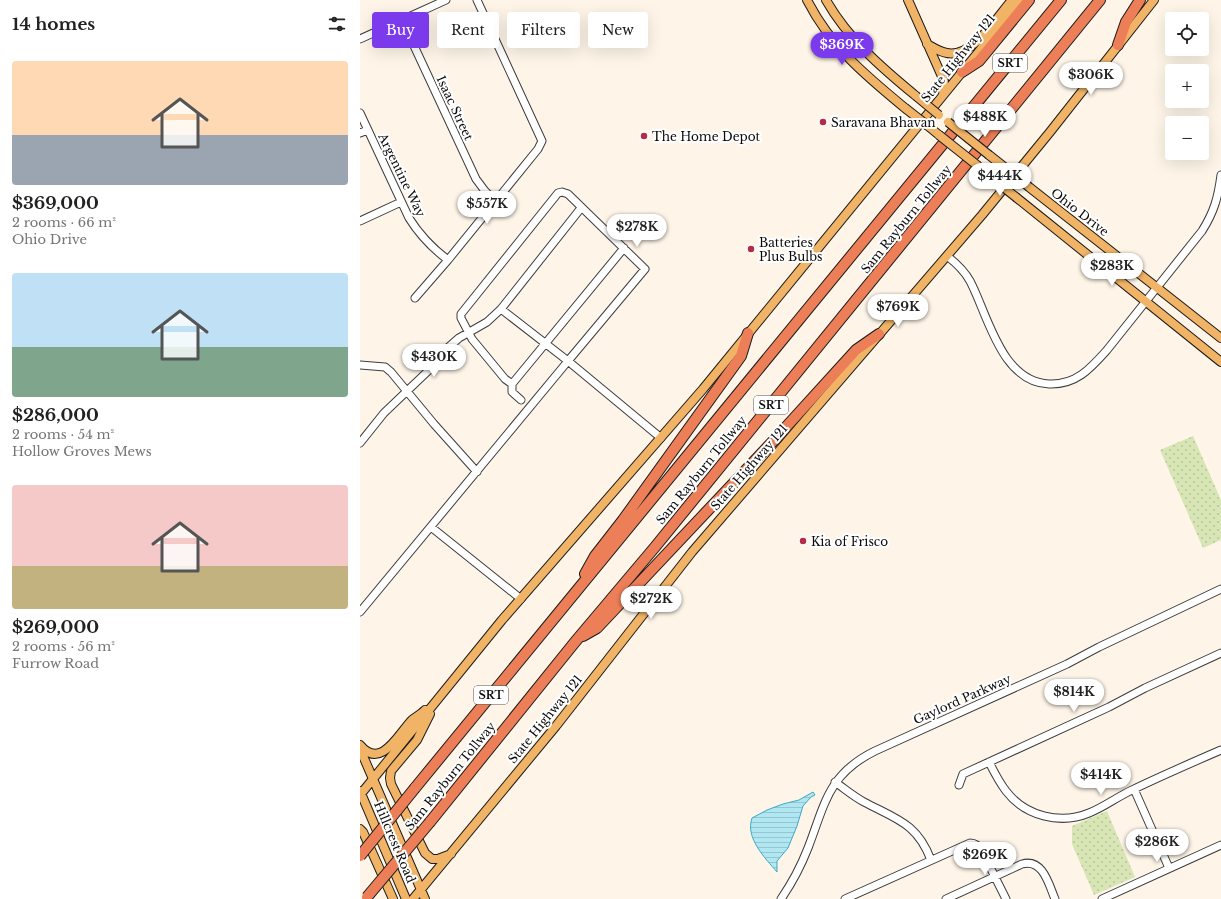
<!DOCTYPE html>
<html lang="en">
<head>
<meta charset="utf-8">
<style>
  body { margin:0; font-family:"Libre Baskerville",serif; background:#f6f6f6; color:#222; height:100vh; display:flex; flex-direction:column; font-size:15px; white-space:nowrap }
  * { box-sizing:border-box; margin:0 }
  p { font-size:13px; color:#767676 }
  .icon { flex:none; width:22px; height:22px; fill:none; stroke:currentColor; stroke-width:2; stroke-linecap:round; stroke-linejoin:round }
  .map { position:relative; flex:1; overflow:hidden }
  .side { display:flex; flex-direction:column; background:#fff; width:360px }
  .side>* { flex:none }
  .guide { position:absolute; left:12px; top:12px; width:380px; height:36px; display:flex; gap:8px }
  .controls { position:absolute; left:805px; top:12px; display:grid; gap:8px }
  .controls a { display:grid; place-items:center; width:44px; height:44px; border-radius:4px; background:#fff; box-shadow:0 4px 16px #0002; font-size:20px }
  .price { position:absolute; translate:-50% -34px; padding:0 9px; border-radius:14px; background:#fff; color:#222; font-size:13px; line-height:26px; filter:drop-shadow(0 1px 2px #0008) }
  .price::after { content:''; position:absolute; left:50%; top:24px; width:12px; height:9px; margin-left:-6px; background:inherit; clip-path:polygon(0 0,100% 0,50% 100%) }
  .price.selected { background:#7c3aed; color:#fff }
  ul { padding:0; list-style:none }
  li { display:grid; align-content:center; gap:8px; height:212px; padding:0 12px }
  li span { display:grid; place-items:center; height:124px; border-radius:4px; color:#555 }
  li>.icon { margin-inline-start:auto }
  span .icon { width:72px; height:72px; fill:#fffc; stroke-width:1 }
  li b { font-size:17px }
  h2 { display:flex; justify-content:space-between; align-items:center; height:48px; padding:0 12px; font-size:17px }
  .tag { padding:0 14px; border-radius:4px; background:#fff; box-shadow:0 4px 16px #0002; font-size:14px; line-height:36px }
  .tag.selected { background:#7c3aed; color:#fff }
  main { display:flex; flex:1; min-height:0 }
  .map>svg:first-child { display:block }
</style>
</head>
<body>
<main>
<section class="side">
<h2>14 homes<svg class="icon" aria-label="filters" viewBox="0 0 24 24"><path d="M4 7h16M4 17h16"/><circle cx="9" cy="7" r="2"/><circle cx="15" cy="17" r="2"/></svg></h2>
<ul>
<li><span style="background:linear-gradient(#ffd9b3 60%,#9aa5b1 0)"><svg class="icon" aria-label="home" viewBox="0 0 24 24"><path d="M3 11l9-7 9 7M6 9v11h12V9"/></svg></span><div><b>$369,000</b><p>2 rooms · 66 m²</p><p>Ohio Drive</p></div></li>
<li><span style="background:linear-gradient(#bfe0f5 60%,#7fa58c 0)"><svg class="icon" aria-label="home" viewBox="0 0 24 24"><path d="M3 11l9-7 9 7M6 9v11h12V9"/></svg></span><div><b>$286,000</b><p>2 rooms · 54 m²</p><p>Hollow Groves Mews</p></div></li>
<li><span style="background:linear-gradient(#f6c9c9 65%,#c2b280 0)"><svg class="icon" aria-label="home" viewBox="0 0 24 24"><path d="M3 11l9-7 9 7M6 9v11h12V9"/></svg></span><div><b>$269,000</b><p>2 rooms · 56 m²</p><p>Furrow Road</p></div></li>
</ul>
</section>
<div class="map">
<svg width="861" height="899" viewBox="0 0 861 899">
  <defs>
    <pattern id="park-dots" width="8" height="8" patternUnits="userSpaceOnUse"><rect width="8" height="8" fill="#d8e5b5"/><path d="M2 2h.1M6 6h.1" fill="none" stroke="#b8c39a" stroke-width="1.8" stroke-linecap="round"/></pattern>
    <pattern id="water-rules" width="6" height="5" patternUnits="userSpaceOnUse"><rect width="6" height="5" fill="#b0e7f2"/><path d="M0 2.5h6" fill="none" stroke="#96c5ce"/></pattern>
  </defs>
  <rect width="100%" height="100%" fill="#fef5e8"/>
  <!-- park -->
  <path fill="url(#park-dots)" d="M 833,436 L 861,500 L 861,540 L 843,548 L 800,450 Z
    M 747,811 L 775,877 L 734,895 L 712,844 L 712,826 Z"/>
  <!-- water -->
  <path fill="url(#water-rules)" stroke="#3ba9c5" d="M 453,792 L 455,795 L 451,797 L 443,806 L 437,826 L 428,848 L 417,861 L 417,872 C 405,858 385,838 392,818 L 407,810 L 423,804 L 439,800 Z"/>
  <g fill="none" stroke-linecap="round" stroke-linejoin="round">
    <!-- minor casing -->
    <g stroke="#3d3d3d" stroke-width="9">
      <path id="minor" d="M 42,20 L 116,179 L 125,191 L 135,201
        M 0,39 L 86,0
        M 0,113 L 49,218 C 59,234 72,248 88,260
        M 0,133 L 8,130
        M 0,221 L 41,202
        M 587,256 C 596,263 604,270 610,281 C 628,315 641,382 689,384 C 716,385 730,369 747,350 L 842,231 C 854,212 858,198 861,175
        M 55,298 L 88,260 L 178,149 L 182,141 L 117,0
        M 0,365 L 25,367 L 31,372 L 74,424 L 117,472
        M 152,384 L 264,248
        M 161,400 L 152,392 L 152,384 L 145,379 L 112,339 L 101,318 L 101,314 L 198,193 L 202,192 L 208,194 L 285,269 L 208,361 L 141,309 L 221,208
        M 0,443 L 24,413 L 68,371 L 83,352 L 99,338 L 127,322 L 141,309
        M 71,527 L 161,599
        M 0,612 L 208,361 L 301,438
        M 629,762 C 634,772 639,782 646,791 C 665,816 700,825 729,813 C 744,807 757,797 772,790 C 801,776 831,763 861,750
        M 475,782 C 485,789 493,796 504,802 C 536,819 557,823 571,860
        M 599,785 L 603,774 L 749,707 L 785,688 L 861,653
        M 774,789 L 809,868
        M 421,899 C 432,883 441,866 448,848 C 465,804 468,774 515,751 L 707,664 L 739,647 L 861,589
        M 485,899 L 610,843 C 616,843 619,846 622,851 L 646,899
        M 586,899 L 662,864 C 683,858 689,885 695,899
        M 742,899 L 861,845"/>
    </g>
    <!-- major casing -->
    <g stroke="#1b1b1b" stroke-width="10">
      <path id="major" d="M 447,0 C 471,47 505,75 545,108
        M 466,0 C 488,39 522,68 556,96
        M 548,0 L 584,81 L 583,95
        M 567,44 C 574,48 580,52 587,53 C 613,58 637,17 652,0
        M 568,126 L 579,135
        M 629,155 L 648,170
        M 618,166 L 637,182
        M 669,187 L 861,338
        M 657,198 L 861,362
        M 70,714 L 57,740 L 31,771 L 30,778 L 31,784 L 65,853 L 72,859 L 78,859 L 91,854
        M 0,745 C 21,771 39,733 52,720 C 56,717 61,714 65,710
        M 0,749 L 65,899
        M 0,791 L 46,899
        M 0,795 L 142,620 L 343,389 L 661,0
        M 0,829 L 3,832 L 33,899
        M 53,899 L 196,726 L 332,552 L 622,215 L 690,132 L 794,0"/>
    </g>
    <!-- highway casing -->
    <g stroke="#1b1b1b" stroke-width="12">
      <path id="highway" d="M 758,45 L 766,22 L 780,0
        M 602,72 L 619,61 L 669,0
        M 225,574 L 235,556 L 263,520 L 381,356 L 388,333
        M 223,636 L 237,628 L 416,438 L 496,350 L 519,334
        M 55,788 L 701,0
        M 70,822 L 215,642 L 295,547 L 740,0"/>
    </g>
    <!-- minor -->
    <use href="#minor" stroke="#fff" stroke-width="7"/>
    <!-- major -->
    <use href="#major" stroke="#f1b365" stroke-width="8"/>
    <!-- highway -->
    <use href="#highway" stroke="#ec7e58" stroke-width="10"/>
    <!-- major-bridge casing -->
    <g stroke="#1b1b1b" stroke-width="10" stroke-linecap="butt">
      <path id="major-bridge" d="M 556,96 L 579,115
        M 545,108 L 568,126
        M 588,122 L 629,155
        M 579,135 L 618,166
        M 648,170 L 669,187
        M 637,182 L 657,198"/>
    </g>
    <!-- highway-bridge casing -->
    <g stroke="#1b1b1b" stroke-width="12" stroke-linecap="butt">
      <path id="highway-bridge" d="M 0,856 L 55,788
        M 7,897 L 70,822"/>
    </g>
    <!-- major-bridge -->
    <use href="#major-bridge" stroke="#f1b365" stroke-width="8"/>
    <!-- highway-bridge -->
    <use href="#highway-bridge" stroke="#ec7e58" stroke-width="10"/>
  </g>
  <!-- markers -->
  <g fill="#b12b4c" stroke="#fff" stroke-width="1.5">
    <circle cx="463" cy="122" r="4"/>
    <circle cx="284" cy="136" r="4"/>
    <circle cx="391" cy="249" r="4"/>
    <circle cx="443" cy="541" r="4"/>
  </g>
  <g text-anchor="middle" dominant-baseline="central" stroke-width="4" stroke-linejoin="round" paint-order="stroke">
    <!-- shield labels -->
    <g fill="#fff" stroke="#545454" stroke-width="1">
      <rect x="633" y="54" width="34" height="18" rx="3"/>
      <rect x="394" y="396" width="34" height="18" rx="3"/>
      <rect x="114" y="686" width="34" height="18" rx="3"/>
    </g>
    <g font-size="11" font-weight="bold" fill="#0a0a0a">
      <text x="650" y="63">SRT</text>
      <text x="411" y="405">SRT</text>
      <text x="131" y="695">SRT</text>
    </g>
    <!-- street labels -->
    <g font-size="12" fill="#0a0a0a" stroke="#fff">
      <text transform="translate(598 58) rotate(-51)">State Highway 121</text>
      <text transform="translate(95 108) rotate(65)">Isaac Street</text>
      <text transform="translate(42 175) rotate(64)">Argentine Way</text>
      <text transform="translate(720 212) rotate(38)">Ohio Drive</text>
      <text transform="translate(546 219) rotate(-51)">Sam Rayburn Tollway</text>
      <text transform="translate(389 467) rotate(-49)">State Highway 121</text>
      <text transform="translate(341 470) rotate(-51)">Sam Rayburn Tollway</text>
      <text transform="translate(602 699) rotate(-24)">Gaylord Parkway</text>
      <text transform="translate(185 719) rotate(-51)">State Highway 121</text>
      <text transform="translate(90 776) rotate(-51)">Sam Rayburn Tollway</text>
      <text transform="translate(35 842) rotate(67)">Hillcrest Road</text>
    </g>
    <!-- poi labels -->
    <g font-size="12" fill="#0a0a0a" stroke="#fff" text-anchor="start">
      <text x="471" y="122">Saravana Bhavan</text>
      <text x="292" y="136">The Home Depot</text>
      <text x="399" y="242">Batteries<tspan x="399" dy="14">Plus Bulbs</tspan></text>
      <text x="451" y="541">Kia of Frisco</text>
    </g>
  </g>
</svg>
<div class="controls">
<a><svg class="icon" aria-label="locate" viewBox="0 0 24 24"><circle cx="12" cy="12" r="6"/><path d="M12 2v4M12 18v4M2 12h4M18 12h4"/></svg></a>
<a>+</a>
<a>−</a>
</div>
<b class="price selected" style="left:482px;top:66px">$369K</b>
<b class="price" style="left:731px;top:96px">$306K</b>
<b class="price" style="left:625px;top:138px">$488K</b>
<b class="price" style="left:640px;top:197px">$444K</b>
<b class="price" style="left:127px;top:225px">$557K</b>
<b class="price" style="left:277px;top:248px">$278K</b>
<b class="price" style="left:752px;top:287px">$283K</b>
<b class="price" style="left:538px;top:328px">$769K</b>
<b class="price" style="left:74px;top:378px">$430K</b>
<b class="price" style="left:291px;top:620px">$272K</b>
<b class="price" style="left:714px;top:713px">$814K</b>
<b class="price" style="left:741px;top:796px">$414K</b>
<b class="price" style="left:797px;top:863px">$286K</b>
<b class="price" style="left:625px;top:876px">$269K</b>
<div class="guide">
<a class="tag selected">Buy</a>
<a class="tag">Rent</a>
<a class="tag">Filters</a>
<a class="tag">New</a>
</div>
</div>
</main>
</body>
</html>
